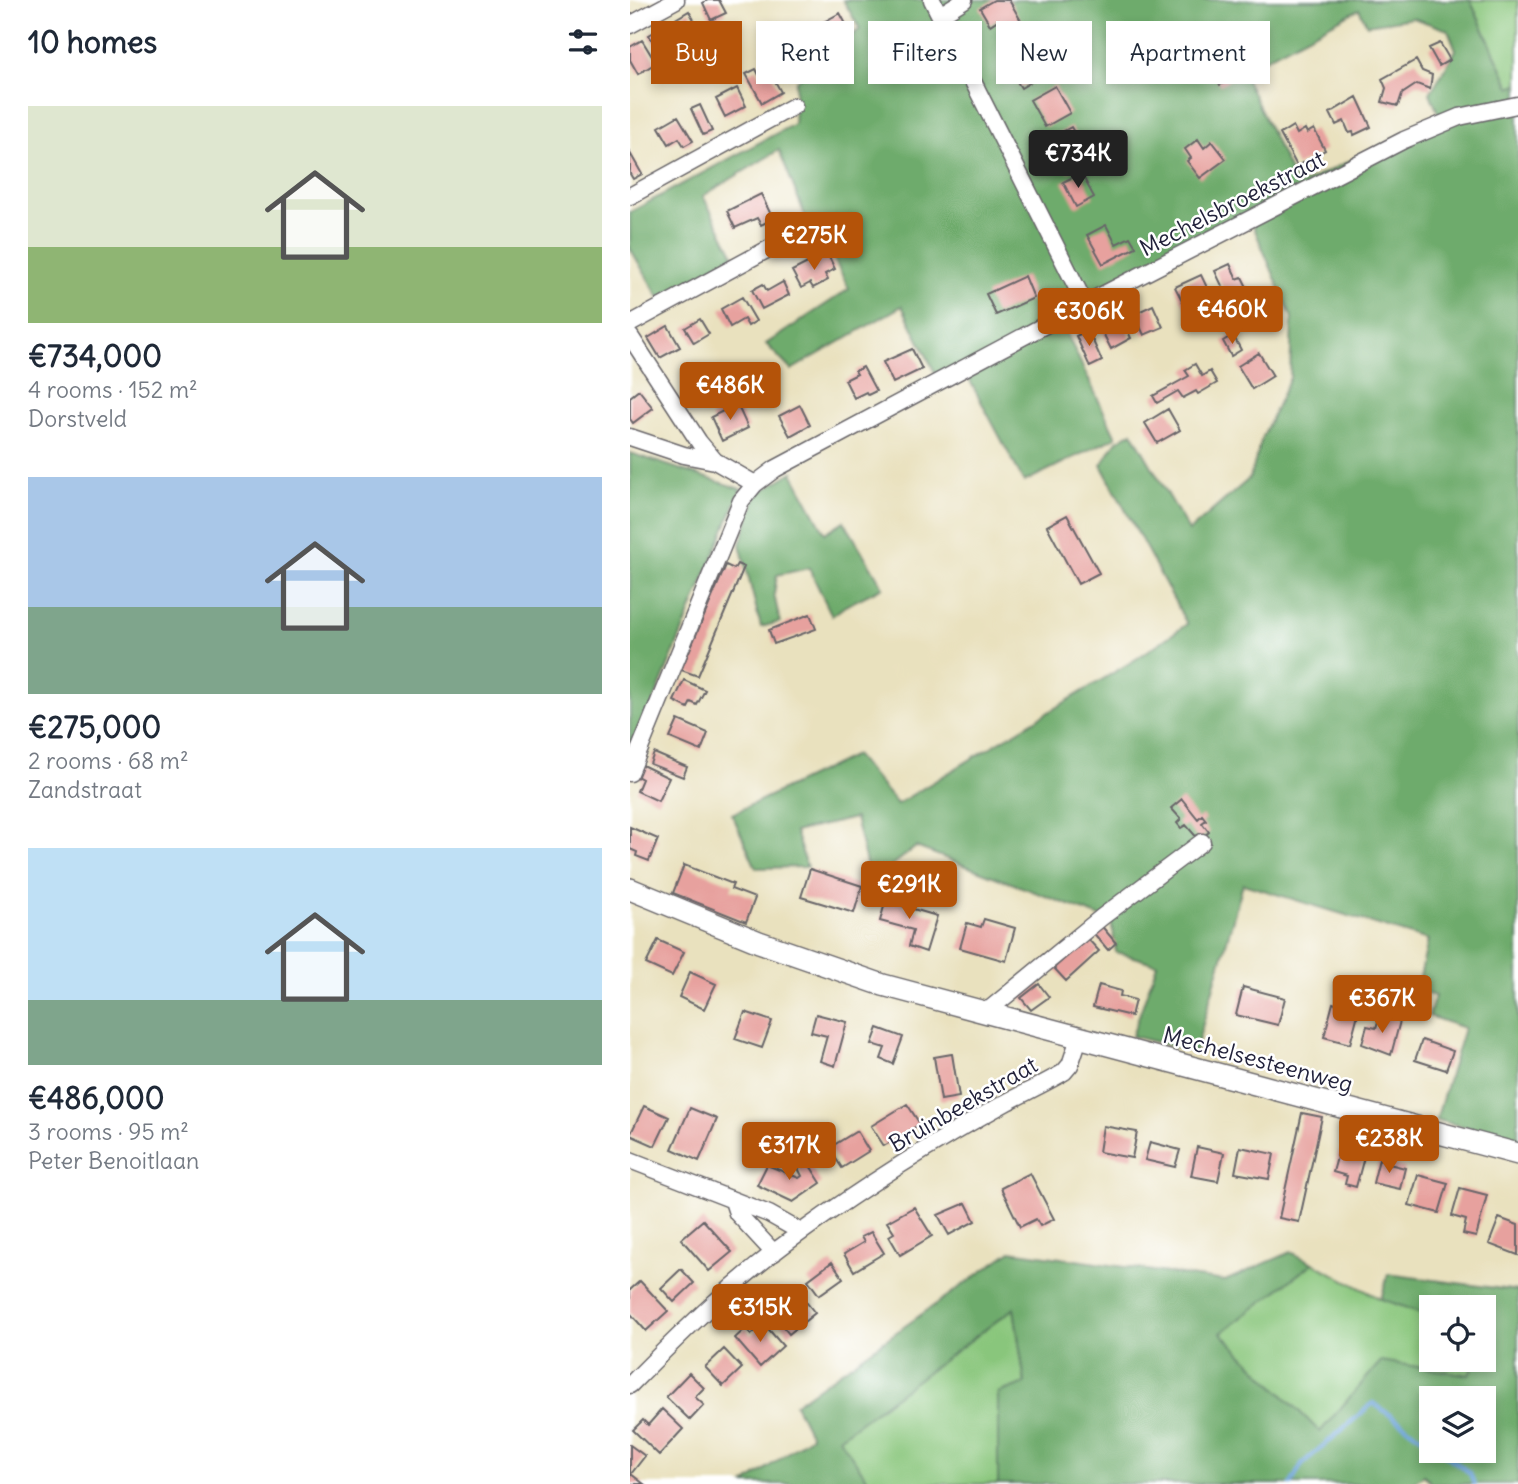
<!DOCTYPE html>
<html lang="en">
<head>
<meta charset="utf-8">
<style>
  body { margin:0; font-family:Delius,sans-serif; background:#f2f2f3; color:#1f2937; height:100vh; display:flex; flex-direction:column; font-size:26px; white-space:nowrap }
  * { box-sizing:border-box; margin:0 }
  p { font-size:23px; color:#747a83 }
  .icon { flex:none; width:38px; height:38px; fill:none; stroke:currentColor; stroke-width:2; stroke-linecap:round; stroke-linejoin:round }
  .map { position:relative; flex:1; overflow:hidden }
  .panel { display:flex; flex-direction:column; background:#fff; width:630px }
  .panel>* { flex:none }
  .banner { position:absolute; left:21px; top:21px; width:665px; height:63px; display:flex; gap:14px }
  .tools { position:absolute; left:789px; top:1295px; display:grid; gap:14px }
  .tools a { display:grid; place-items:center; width:77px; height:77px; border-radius:0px; background:#fff; box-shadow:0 4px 10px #0003; font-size:35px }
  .price { position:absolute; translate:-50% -60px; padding:0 16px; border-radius:7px; background:#b45309; color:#fff; font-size:23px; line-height:46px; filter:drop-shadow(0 2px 4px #0008) }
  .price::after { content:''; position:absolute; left:50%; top:42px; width:21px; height:16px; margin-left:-10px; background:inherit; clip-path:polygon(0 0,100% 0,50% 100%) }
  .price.active { background:#222; color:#fff }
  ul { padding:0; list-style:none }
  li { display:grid; align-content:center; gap:14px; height:371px; padding:0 28px }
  li span { display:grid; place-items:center; height:217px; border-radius:0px; color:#555 }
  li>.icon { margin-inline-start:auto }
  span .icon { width:126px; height:126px; fill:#fffc; stroke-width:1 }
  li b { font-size:30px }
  h2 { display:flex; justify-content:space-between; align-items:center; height:84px; padding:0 28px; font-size:30px }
  .pill { padding:0 24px; border-radius:0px; background:#fff; box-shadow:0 4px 10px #0003; font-size:24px; line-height:63px }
  .pill.active { background:#b45309; color:#fff }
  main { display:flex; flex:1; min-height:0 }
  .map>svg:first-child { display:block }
</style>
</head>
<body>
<main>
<section class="panel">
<h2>10 homes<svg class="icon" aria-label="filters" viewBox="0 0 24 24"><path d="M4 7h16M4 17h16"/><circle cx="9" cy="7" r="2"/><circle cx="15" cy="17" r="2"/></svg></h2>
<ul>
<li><span style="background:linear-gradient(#dfe7d0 65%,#8fb573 0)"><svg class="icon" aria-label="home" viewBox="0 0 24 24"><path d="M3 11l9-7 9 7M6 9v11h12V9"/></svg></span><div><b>€734,000</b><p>4 rooms · 152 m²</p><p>Dorstveld</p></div></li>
<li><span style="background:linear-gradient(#a9c7e8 60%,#7fa58c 0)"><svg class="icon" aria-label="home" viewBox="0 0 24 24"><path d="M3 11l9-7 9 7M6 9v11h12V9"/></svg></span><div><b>€275,000</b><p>2 rooms · 68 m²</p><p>Zandstraat</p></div></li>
<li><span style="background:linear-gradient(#bfe0f5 70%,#7fa58c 0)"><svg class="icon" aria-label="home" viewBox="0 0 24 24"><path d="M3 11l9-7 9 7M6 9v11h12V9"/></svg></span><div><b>€486,000</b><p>3 rooms · 95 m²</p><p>Peter Benoitlaan</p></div></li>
</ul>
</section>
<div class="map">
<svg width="888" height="1484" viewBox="0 0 888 1484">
  <rect width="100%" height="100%" fill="#fff"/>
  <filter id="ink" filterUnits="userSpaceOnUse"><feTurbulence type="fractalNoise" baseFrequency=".0143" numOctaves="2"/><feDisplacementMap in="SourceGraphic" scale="14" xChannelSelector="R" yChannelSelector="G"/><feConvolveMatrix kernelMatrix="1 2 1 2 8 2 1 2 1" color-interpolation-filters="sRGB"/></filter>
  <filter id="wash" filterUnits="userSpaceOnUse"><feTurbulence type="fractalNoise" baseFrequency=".00686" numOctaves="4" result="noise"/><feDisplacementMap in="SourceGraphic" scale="28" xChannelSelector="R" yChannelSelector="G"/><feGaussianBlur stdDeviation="1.57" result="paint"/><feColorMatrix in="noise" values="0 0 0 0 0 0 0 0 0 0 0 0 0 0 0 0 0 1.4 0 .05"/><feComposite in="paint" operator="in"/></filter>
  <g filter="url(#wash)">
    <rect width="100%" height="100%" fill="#e9e1be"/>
    <!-- green -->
    <path fill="#89c67c" stroke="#56745c" stroke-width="2" d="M 840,0 L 888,0 L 888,84 L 880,87 Z
      M 683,1263 L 751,1299 L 801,1316 L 802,1360 L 846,1360 L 839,1375 L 751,1362 L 690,1433 L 591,1333 Z
      M 384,1308 L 395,1384 L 368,1393 L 368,1484 L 241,1484 L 208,1438 Z"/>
    <!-- forest -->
    <path fill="#6eab6c" stroke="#486654" stroke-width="2" fill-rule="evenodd" d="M 213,0 L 840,0 L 880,87 L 888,84 L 888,1139 L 806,1120 L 834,1028 L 799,1016 L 805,996 L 787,991 L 798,940 L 613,884 L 565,1052 L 502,1036 L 527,964 L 486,952 L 481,921 L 286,847 L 252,873 L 237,867 L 225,818 L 165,832 L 177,867 L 126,868 L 102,814 L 225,755 L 267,804 L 506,659 L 557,624 L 471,465 L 487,441 L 502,432 L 559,531 L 620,478 L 632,438 L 660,378 L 662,318 L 619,216 L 426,311 L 486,437 L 394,482 L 338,377 L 327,367 L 307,377 L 272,306 L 161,370 L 136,344 L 219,289 L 197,245 L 187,246 L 149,150 L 73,196 L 104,255 L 29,298 L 0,248 L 0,212 L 164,124 L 166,81 L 230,29 ZM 729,9 L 737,25 L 783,18 L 818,30 L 826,50 L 800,93 L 810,118 L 667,186 L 612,71 Z
      M 0,453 L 111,489 L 0,759 Z
      M 164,471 L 162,473 L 195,533 L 214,521 L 253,587 L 215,606 L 202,616 L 179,568 L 147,575 L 144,594 L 150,622 L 131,627 L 110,544 L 127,494 Z
      M 381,1251 L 595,1281 L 661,1252 L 683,1263 L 591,1333 L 690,1432 L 751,1361 L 839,1375 L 846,1360 L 854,1360 L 854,1343 L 857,1336 L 854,1334 L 854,1307 L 802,1307 L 801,1316 L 751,1299 L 758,1274 L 888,1291 L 888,1484 L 802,1484 L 794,1475 L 781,1484 L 368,1484 L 368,1393 L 395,1383 L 384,1308 L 209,1438 L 241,1484 L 115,1484 L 181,1436 L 165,1404 ZM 854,1398 L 854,1451 L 802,1451 L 802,1398 Z"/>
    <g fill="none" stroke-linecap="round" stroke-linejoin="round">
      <!-- stream -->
      <path stroke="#6ba2d9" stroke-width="4.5" d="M 810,1451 L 840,1473 L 844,1484
        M 661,1484 L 672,1464 L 743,1403 L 802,1445"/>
    </g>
    <g id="blocks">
      <!-- building -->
      <path fill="#e7a19e" d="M 78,0 L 89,0 L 96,13 L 81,20 L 73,3 Z
        M 364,0 L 379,0 L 394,26 L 377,35 L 368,20 L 360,25 L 350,8 Z
        M 59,11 L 75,39 L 57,49 L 42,21 Z
        M 210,13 L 216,24 L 198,33 L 205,45 L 175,61 L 165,43 L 194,28 L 192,23 Z
        M 38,24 L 53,50 L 34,60 L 19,35 Z
        M 157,26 L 164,39 L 149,48 L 142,35 Z
        M 12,40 L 26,63 L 8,74 L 0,60 L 0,47 Z
        M 587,40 L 608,75 L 590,85 L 570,50 Z
        M 810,43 L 820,60 L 809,66 L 799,48 Z
        M 405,50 L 418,72 L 391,88 L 374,61 L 385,55 L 388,60 Z
        M 786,60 L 792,71 L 802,75 L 800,89 L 787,84 L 772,94 L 768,106 L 752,102 L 756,88 L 752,79 Z
        M 126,69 L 129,75 L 139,70 L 151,92 L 132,103 L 116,74 Z
        M 425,86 L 440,113 L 415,127 L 400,100 Z
        M 107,88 L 116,106 L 95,117 L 86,99 Z
        M 727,97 L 741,127 L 724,135 L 723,132 L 719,133 L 714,121 L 706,125 L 700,113 Z
        M 70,105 L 82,131 L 73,135 L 61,109 Z
        M 48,116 L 63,141 L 54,146 L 49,138 L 39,144 L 29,127 Z
        M 663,126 L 667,134 L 675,129 L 677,133 L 684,129 L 695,150 L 667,166 L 650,134 Z
        M 441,127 L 460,160 L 438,172 L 432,162 L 421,169 L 408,145 Z
        M 568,139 L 574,148 L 582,141 L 596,159 L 570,178 L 557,161 L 561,158 L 555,149 Z
        M 0,153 L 12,174 L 3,179 L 0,174 Z
        M 451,173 L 464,197 L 446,207 L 433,182 Z
        M 131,194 L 143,219 L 131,225 L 127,218 L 105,228 L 97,211 Z
        M 476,225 L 486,244 L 500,237 L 506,247 L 473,264 L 457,235 Z
        M 197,253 L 205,269 L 195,274 L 198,280 L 183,288 L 180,283 L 171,288 L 162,271 Z
        M 600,264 L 607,279 L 612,277 L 623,299 L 603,309 L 585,271 Z
        M 571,275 L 582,298 L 557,310 L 545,287 Z
        M 395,276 L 404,298 L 366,315 L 356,294 Z
        M 153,282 L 159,295 L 132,309 L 122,290 L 133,284 L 137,291 Z
        M 112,297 L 126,321 L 118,326 L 114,319 L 100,327 L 91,309 Z
        M 523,305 L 533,327 L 514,335 L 504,314 Z
        M 490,315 L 501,338 L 481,349 L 469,325 Z
        M 70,319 L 79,334 L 64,343 L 55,328 Z
        M 38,326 L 50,347 L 30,358 L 18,338 Z
        M 458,330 L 472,361 L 460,367 L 446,336 Z
        M 603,335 L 611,350 L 601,356 L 593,341 Z
        M 282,349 L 292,369 L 263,383 L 253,362 Z
        M 629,353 L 643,376 L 622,389 L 608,366 Z
        M 565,364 L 572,376 L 580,371 L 587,383 L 568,394 L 566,391 L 553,398 L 548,391 L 527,403 L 523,396 L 559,376 L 555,370 Z
        M 233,367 L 246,391 L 238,395 L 236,392 L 224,398 L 215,380 L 227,374 L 225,371 Z
        M 9,390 L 23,408 L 3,423 L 0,419 L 0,397 Z
        M 107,404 L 118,428 L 92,441 L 81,417 Z
        M 170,405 L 180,425 L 160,436 L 149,416 Z
        M 538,409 L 550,430 L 527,443 L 515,423 Z
        M 437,515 L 469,573 L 448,584 L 417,526 Z
        M 107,564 L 114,567 L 68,676 L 51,670 L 96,565 L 104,569 Z
        M 180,614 L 186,629 L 144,644 L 139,630 Z
        M 54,680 L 75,690 L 67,705 L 61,702 L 58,708 L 44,701 Z
        M 48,720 L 78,733 L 71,751 L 40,738 Z
        M 24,753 L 57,767 L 53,777 L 20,764 Z
        M 10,764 L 39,778 L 28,801 L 7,791 L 12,779 L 5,775 Z
        M 552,799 L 568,819 L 572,815 L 576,820 L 572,823 L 579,832 L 569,840 L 556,825 L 551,828 L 547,823 L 551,819 L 541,808 Z
        M 0,827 L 28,839 L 19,861 L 6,856 L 7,852 L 0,849 Z
        M 54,865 L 103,884 L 101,889 L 125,898 L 116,922 L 43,893 Z
        M 180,869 L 232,886 L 224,913 L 171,897 Z
        M 258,892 L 275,897 L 273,906 L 307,916 L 296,952 L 279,946 L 283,930 L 250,921 Z
        M 354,919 L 385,928 L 376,961 L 330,948 L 337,923 L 351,927 Z
        M 469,923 L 486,943 L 478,950 L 461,930 Z
        M 457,938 L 469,951 L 436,981 L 424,968 Z
        M 28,940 L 54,952 L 42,976 L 16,964 Z
        M 60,972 L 86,984 L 74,1009 L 49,997 Z
        M 409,984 L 419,997 L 401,1010 L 391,998 Z
        M 469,985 L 491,991 L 490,996 L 505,1000 L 501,1016 L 463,1007 Z
        M 613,987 L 655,998 L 648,1025 L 606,1015 Z
        M 703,1003 L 712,1006 L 711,1009 L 728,1014 L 720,1044 L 694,1037 Z
        M 115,1012 L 142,1021 L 132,1048 L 105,1039 Z
        M 186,1014 L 217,1022 L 205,1066 L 190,1061 L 197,1036 L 181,1032 Z
        M 750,1015 L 770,1021 L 761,1055 L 732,1044 L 737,1026 L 746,1028 Z
        M 248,1028 L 273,1037 L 263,1064 L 251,1059 L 255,1048 L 242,1044 Z
        M 792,1040 L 823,1051 L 816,1070 L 785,1060 Z
        M 322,1054 L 329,1097 L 311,1100 L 304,1057 Z
        M 277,1104 L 290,1124 L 254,1146 L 241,1126 Z
        M 14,1106 L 39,1117 L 25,1146 L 0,1135 Z
        M 60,1108 L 87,1119 L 69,1161 L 42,1149 Z
        M 672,1113 L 692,1117 L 669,1222 L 649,1218 Z
        M 473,1126 L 507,1132 L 502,1158 L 469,1152 Z
        M 227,1131 L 239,1151 L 212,1168 L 199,1148 Z
        M 520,1142 L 550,1150 L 545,1167 L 515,1160 Z
        M 567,1147 L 594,1153 L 588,1181 L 561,1176 Z
        M 610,1147 L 644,1154 L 639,1179 L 605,1173 Z
        M 709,1150 L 734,1157 L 726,1187 L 715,1184 L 717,1176 L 703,1172 Z
        M 749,1159 L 760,1161 L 759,1164 L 775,1168 L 770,1189 L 743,1183 Z
        M 179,1164 L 191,1183 L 163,1202 L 127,1185 L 137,1165 L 169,1178 L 172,1176 L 168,1168 Z
        M 400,1173 L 424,1219 L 410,1226 L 406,1219 L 390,1227 L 371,1188 Z
        M 788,1175 L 818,1183 L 809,1213 L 779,1205 Z
        M 830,1188 L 857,1195 L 846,1237 L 833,1234 L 836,1220 L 822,1216 Z
        M 336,1203 L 345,1221 L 319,1235 L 308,1215 Z
        M 284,1207 L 302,1236 L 270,1255 L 259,1236 L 264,1233 L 257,1222 Z
        M 869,1218 L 888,1225 L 888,1255 L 859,1244 Z
        M 73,1220 L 102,1252 L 79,1271 L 51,1239 Z
        M 241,1232 L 254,1253 L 224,1271 L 214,1254 L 234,1242 L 231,1237 Z
        M 202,1262 L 213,1278 L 189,1295 L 178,1280 Z
        M 51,1269 L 64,1283 L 44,1302 L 31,1288 Z
        M 10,1281 L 38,1311 L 16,1331 L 0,1313 L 0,1290 Z
        M 173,1298 L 185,1313 L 159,1334 L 139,1309 L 150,1300 L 158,1310 Z
        M 134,1324 L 153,1346 L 130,1367 L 105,1338 L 116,1328 L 121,1335 Z
        M 94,1349 L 112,1368 L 93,1386 L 75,1367 Z
        M 59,1373 L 74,1388 L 65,1397 L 74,1405 L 60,1420 L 36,1397 Z
        M 32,1409 L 53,1429 L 29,1455 L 3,1430 L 13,1420 L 18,1425 Z
        M 0,1445 L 15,1456 L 1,1474 L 14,1484 L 0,1484 Z"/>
    </g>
  </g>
  <g filter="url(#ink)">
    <use href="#blocks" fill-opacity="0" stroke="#686569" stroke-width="2"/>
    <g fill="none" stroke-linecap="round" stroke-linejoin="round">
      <!-- street casing -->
      <g stroke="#686569" stroke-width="19">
        <path id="street" d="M 302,0 L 450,294 L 451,301 L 447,308
          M 310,15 L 334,0
          M 0,25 L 46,0
          M 0,196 L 164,106
          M 0,324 L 177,228
          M 0,336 L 69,442 L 85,461 L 125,484
          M 0,437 L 54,455 L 85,461
          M 0,773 L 111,501 L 125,484 L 145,469 L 447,308 L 774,140 L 829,117 L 887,105
          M 355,1013 L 472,917 L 572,842
          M 0,1160 L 139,1214 L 171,1232
          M 103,1201 L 107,1213 L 144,1253
          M 0,1385 C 53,1331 108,1277 170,1233 C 236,1185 306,1141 377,1102 C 396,1092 416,1083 434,1072 L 440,1065 L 449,1038"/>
      </g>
      <!-- secondary casing -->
      <g stroke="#686569" stroke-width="24">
        <path id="secondary" d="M 0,889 L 129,942 L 253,985 L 888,1154"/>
      </g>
      <!-- street -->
      <use href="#street" stroke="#fff" stroke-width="16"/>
      <!-- secondary -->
      <use href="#secondary" stroke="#fff" stroke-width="21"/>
    </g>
  </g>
  <g text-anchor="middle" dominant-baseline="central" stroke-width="5" stroke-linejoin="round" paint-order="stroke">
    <!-- street labels -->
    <g font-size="23" fill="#22223b" stroke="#fff">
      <text transform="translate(602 203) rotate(-27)">Mechelsbroekstraat</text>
      <text transform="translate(628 1059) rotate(15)">Mechelsesteenweg</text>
      <text transform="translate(333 1104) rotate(-30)">Bruinbeekstraat</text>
    </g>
  </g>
</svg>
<div class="tools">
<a><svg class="icon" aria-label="locate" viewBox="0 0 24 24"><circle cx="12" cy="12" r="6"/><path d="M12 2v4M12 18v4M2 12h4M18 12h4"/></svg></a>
<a><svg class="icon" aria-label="layers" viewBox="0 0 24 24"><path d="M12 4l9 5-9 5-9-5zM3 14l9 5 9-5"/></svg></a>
</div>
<b class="price active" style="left:448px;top:190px">€734K</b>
<b class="price" style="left:184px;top:272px">€275K</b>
<b class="price" style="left:602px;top:346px">€460K</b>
<b class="price" style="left:459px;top:348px">€306K</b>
<b class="price" style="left:100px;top:422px">€486K</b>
<b class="price" style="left:279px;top:921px">€291K</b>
<b class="price" style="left:752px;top:1035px">€367K</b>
<b class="price" style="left:759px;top:1175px">€238K</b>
<b class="price" style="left:159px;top:1182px">€317K</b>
<b class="price" style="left:130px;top:1344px">€315K</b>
<div class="banner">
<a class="pill active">Buy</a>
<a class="pill">Rent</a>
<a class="pill">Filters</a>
<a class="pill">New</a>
<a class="pill">Apartment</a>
</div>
</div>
</main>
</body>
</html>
